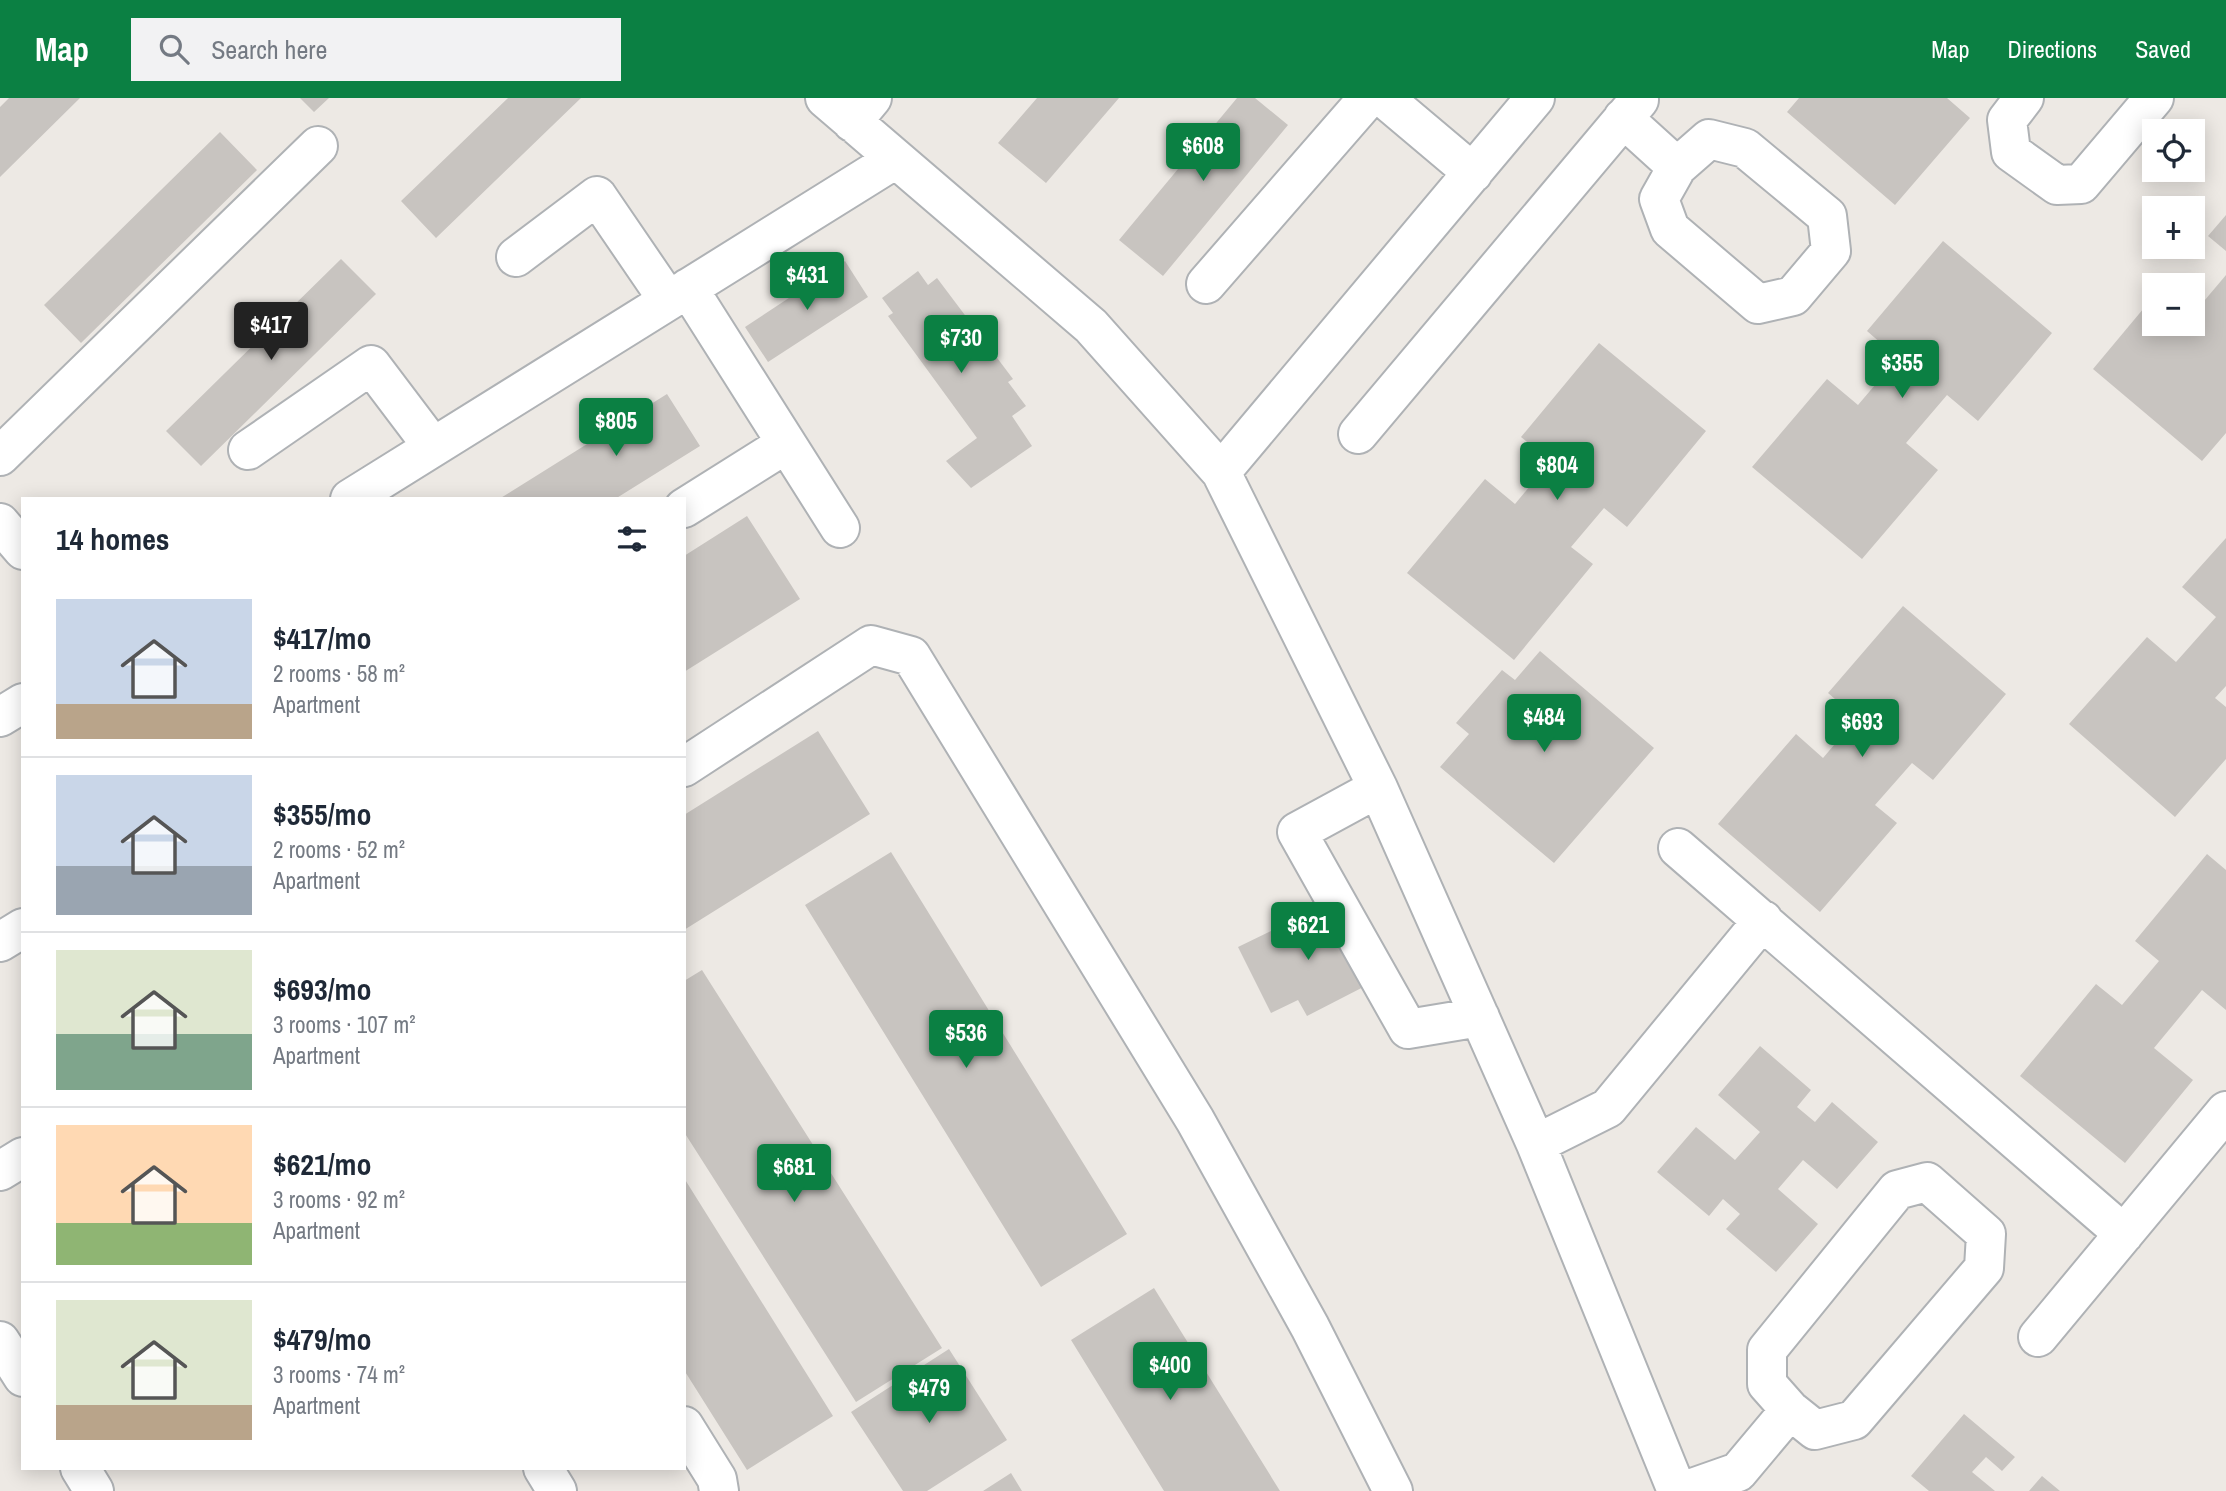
<!DOCTYPE html>
<html lang="en">
<head>
<meta charset="utf-8">
<style>
  body { margin:0; font-family:"Archivo Narrow",sans-serif; background:#f2f2f3; color:#1f2937; height:100vh; display:flex; flex-direction:column; font-size:26px; white-space:nowrap }
  * { box-sizing:border-box; margin:0 }
  p { font-size:23px; color:#747a83 }
  .icon { flex:none; width:38px; height:38px; fill:none; stroke:currentColor; stroke-width:2; stroke-linecap:round; stroke-linejoin:round }
  .map { position:relative; flex:1; overflow:hidden }
  .sheet { position:absolute; left:21px; top:399px; width:665px; height:973px; display:flex; flex-direction:column; background:#fff; border-radius:0px; box-shadow:0 4px 18px #0003 }
  .sheet>* { flex:none }
  .controls { position:absolute; left:2142px; top:21px; display:grid; gap:14px }
  .controls a { display:grid; place-items:center; width:63px; height:63px; border-radius:0px; background:#fff; box-shadow:0 4px 18px #0003; font-size:35px }
  .price { position:absolute; translate:-50% -60px; padding:0 16px; border-radius:7px; background:#0b8043; color:#fff; font-size:23px; line-height:46px; filter:drop-shadow(0 2px 4px #0008) }
  .price::after { content:''; position:absolute; left:50%; top:42px; width:21px; height:16px; margin-left:-10px; background:inherit; clip-path:polygon(0 0,100% 0,50% 100%) }
  .price.selected { background:#222; color:#fff }
  ul { padding:0; list-style:none }
  li { display:flex; align-items:center; gap:21px; height:175px; padding:0 35px }
  li+li { border-top:2px solid #e0e1e3 }
  li span { display:grid; place-items:center; flex:none; width:196px; height:140px; border-radius:0px; color:#555 }
  li>.icon { margin-inline-start:auto }
  span .icon { width:84px; height:84px; fill:#fffc; stroke-width:1 }
  li b { font-size:30px }
  h2 { display:flex; justify-content:space-between; align-items:center; height:84px; padding:0 35px; font-size:30px }
  header { display:flex; align-items:center; gap:42px; box-sizing:border-box; height:98px; padding:0 35px; background:#0b8043; color:#fff }
  header strong { font-size:33px }
  nav { display:flex; gap:38px; margin-inline-start:auto; font-size:24px }
  .search { width:490px; height:63px; background:#f2f2f3; display:flex; align-items:center; gap:18px; box-sizing:border-box; padding:0 24px; border-radius:0px; color:#747a83; font-size:26px }
  .map>svg:first-child { display:block }
</style>
</head>
<body>
<header>
<strong>Map</strong>
<div class="search"><svg class="icon" aria-label="search" viewBox="0 0 24 24"><circle cx="10" cy="10" r="6"/><path d="M15 15l6 6"/></svg>Search here</div>
<nav><a>Map</a><a>Directions</a><a>Saved</a></nav>
</header>
<div class="map">
<svg width="2226" height="1393" viewBox="0 0 2226 1393">
  <rect width="100%" height="100%" fill="#ede9e4"/>
  <!-- building -->
  <path fill="#c8c4c0" d="M 9,0 L 80,0 L 0,79 L 0,9 Z
    M 300,0 L 329,0 L 314,14 Z
    M 508,0 L 581,0 L 436,140 L 401,103 Z
    M 1037,0 L 1119,0 L 1046,85 L 998,45 Z
    M 1237,0 L 1255,0 L 1288,27 L 1163,178 L 1119,142 Z
    M 1799,0 L 1947,0 L 1970,20 L 1895,107 L 1787,14 Z
    M 220,34 L 257,72 L 81,245 L 44,207 Z
    M 2226,117 L 2226,153 L 2208,138 Z
    M 1943,143 L 2052,235 L 1978,323 L 1947,297 L 1906,345 L 1938,372 L 1862,461 L 1752,369 L 1827,281 L 1858,307 L 1898,260 L 1867,233 Z
    M 341,161 L 376,196 L 201,368 L 166,333 Z
    M 845,163 L 868,199 L 768,264 L 745,229 Z
    M 918,173 L 928,187 L 937,180 L 1013,281 L 1008,284 L 1026,308 L 1012,318 L 1032,348 L 971,390 L 946,363 L 977,340 L 888,218 L 893,215 L 882,200 Z
    M 2226,177 L 2226,335 L 2202,363 L 2093,271 L 2154,198 L 2154,226 L 2193,226 L 2193,205 L 2199,209 Z
    M 1599,245 L 1706,333 L 1627,429 L 1604,410 L 1571,449 L 1593,466 L 1514,562 L 1407,475 L 1485,381 L 1515,406 L 1551,363 L 1521,339 Z
    M 667,296 L 700,348 L 615,401 L 499,401 Z
    M 747,418 L 800,501 L 684,574 L 684,458 Z
    M 2226,440 L 2226,588 L 2215,600 L 2226,609 L 2226,661 L 2175,719 L 2069,626 L 2147,539 L 2176,564 L 2216,519 L 2182,489 Z
    M 1903,508 L 2006,596 L 1933,682 L 1912,665 L 1875,707 L 1897,725 L 1820,814 L 1718,726 L 1796,636 L 1823,660 L 1857,620 L 1828,595 Z
    M 1540,553 L 1654,650 L 1554,765 L 1440,669 L 1469,636 L 1456,625 L 1502,572 L 1515,582 Z
    M 818,633 L 870,716 L 684,832 L 684,717 Z
    M 891,754 L 1127,1136 L 1041,1189 L 805,807 Z
    M 2207,756 L 2226,772 L 2226,912 L 2202,892 L 2154,950 L 2193,982 L 2125,1065 L 2020,978 L 2096,886 L 2122,907 L 2159,863 L 2135,843 Z
    M 1335,802 L 1375,883 L 1307,918 L 1298,902 L 1271,915 L 1238,849 Z
    M 702,872 L 942,1250 L 856,1304 L 684,1034 L 684,883 Z
    M 1760,948 L 1811,992 L 1797,1009 L 1815,1024 L 1832,1004 L 1878,1044 L 1837,1091 L 1803,1062 L 1778,1091 L 1818,1126 L 1776,1174 L 1726,1131 L 1740,1116 L 1723,1101 L 1709,1118 L 1657,1074 L 1696,1029 L 1735,1062 L 1760,1034 L 1718,997 Z
    M 684,1080 L 833,1318 L 747,1372 L 684,1272 Z
    M 1154,1190 L 1280,1393 L 1164,1393 L 1071,1242 Z
    M 949,1251 L 1007,1342 L 927,1393 L 903,1393 L 851,1314 Z
    M 1964,1316 L 2015,1359 L 2002,1373 L 1986,1359 L 1972,1374 L 1995,1393 L 1929,1393 L 1911,1378 Z
    M 1011,1375 L 1022,1393 L 983,1393 Z
    M 2042,1378 L 2060,1393 L 2029,1393 Z"/>
  <g fill="none" stroke-linecap="round" stroke-linejoin="round">
    <!-- minor casing -->
    <g stroke="#afb2b5" stroke-width="42">
      <path id="minor" d="M 825,0 L 1091,228 L 1221,374 L 1378,690 L 1536,1046 L 1677,1393
        M 1384,0 L 1473,75
        M 2024,0 L 2007,22 L 2011,54 L 2057,87 L 2081,86 L 2154,0
        M 1623,20 L 1677,69 L 1709,41 L 1745,50 L 1827,118 L 1831,153 L 1793,198 L 1758,206 L 1670,131 L 1659,101 L 1677,69
        M 852,24 L 872,0
        M 516,159 L 597,98 L 668,202
        M 1206,186 L 1368,0
        M 688,190 L 840,430
        M 1358,336 L 1639,2
        M 248,352 L 371,267 L 433,349
        M 0,358 L 318,48
        M 1221,374 L 1535,0
        M 350,401 L 894,62
        M 684,410 L 786,346
        M 0,425 L 23,452
        M 0,619 L 23,605
        M 684,669 L 871,547 L 911,558 L 1195,1022 L 1310,1229 L 1393,1393
        M 1378,690 L 1297,734 L 1408,931 L 1480,919
        M 1678,750 L 2124,1136
        M 0,844 L 23,830
        M 1536,1046 L 1608,1010 L 1763,822
        M 0,1073 L 23,1059
        M 1927,1084 L 1986,1136 L 1984,1170 L 1854,1322 L 1815,1332 L 1790,1312 L 1767,1286 L 1767,1252 L 1897,1092 Z
        M 2038,1239 L 2226,1013
        M 0,1243 L 23,1279
        M 684,1328 L 717,1381 L 719,1393
        M 80,1370 L 94,1393
        M 543,1370 L 557,1393
        M 1684,1393 L 1738,1374 L 1790,1312"/>
    </g>
    <!-- minor -->
    <use href="#minor" stroke="#fff" stroke-width="38"/>
  </g>
</svg>
<div class="controls">
<a><svg class="icon" aria-label="locate" viewBox="0 0 24 24"><circle cx="12" cy="12" r="6"/><path d="M12 2v4M12 18v4M2 12h4M18 12h4"/></svg></a>
<a>+</a>
<a>−</a>
</div>
<b class="price" style="left:1203px;top:85px">$608</b>
<b class="price" style="left:807px;top:214px">$431</b>
<b class="price selected" style="left:271px;top:264px">$417</b>
<b class="price" style="left:961px;top:277px">$730</b>
<b class="price" style="left:1902px;top:302px">$355</b>
<b class="price" style="left:616px;top:360px">$805</b>
<b class="price" style="left:1557px;top:404px">$804</b>
<b class="price" style="left:1544px;top:656px">$484</b>
<b class="price" style="left:1862px;top:661px">$693</b>
<b class="price" style="left:1308px;top:864px">$621</b>
<b class="price" style="left:966px;top:972px">$536</b>
<b class="price" style="left:794px;top:1106px">$681</b>
<b class="price" style="left:1170px;top:1304px">$400</b>
<b class="price" style="left:929px;top:1327px">$479</b>
<section class="sheet">
<h2>14 homes<svg class="icon" aria-label="filters" viewBox="0 0 24 24"><path d="M4 7h16M4 17h16"/><circle cx="9" cy="7" r="2"/><circle cx="15" cy="17" r="2"/></svg></h2>
<ul>
<li><span style="background:linear-gradient(#c9d6e8 75%,#b9a48a 0)"><svg class="icon" aria-label="home" viewBox="0 0 24 24"><path d="M3 11l9-7 9 7M6 9v11h12V9"/></svg></span><div><b>$417/mo</b><p>2 rooms · 58 m²</p><p>Apartment</p></div></li>
<li><span style="background:linear-gradient(#c9d6e8 65%,#9aa5b1 0)"><svg class="icon" aria-label="home" viewBox="0 0 24 24"><path d="M3 11l9-7 9 7M6 9v11h12V9"/></svg></span><div><b>$355/mo</b><p>2 rooms · 52 m²</p><p>Apartment</p></div></li>
<li><span style="background:linear-gradient(#dfe7d0 60%,#7fa58c 0)"><svg class="icon" aria-label="home" viewBox="0 0 24 24"><path d="M3 11l9-7 9 7M6 9v11h12V9"/></svg></span><div><b>$693/mo</b><p>3 rooms · 107 m²</p><p>Apartment</p></div></li>
<li><span style="background:linear-gradient(#ffd9b3 70%,#8fb573 0)"><svg class="icon" aria-label="home" viewBox="0 0 24 24"><path d="M3 11l9-7 9 7M6 9v11h12V9"/></svg></span><div><b>$621/mo</b><p>3 rooms · 92 m²</p><p>Apartment</p></div></li>
<li><span style="background:linear-gradient(#dfe7d0 75%,#b9a48a 0)"><svg class="icon" aria-label="home" viewBox="0 0 24 24"><path d="M3 11l9-7 9 7M6 9v11h12V9"/></svg></span><div><b>$479/mo</b><p>3 rooms · 74 m²</p><p>Apartment</p></div></li>
</ul>
</section>
</div>
</body>
</html>
